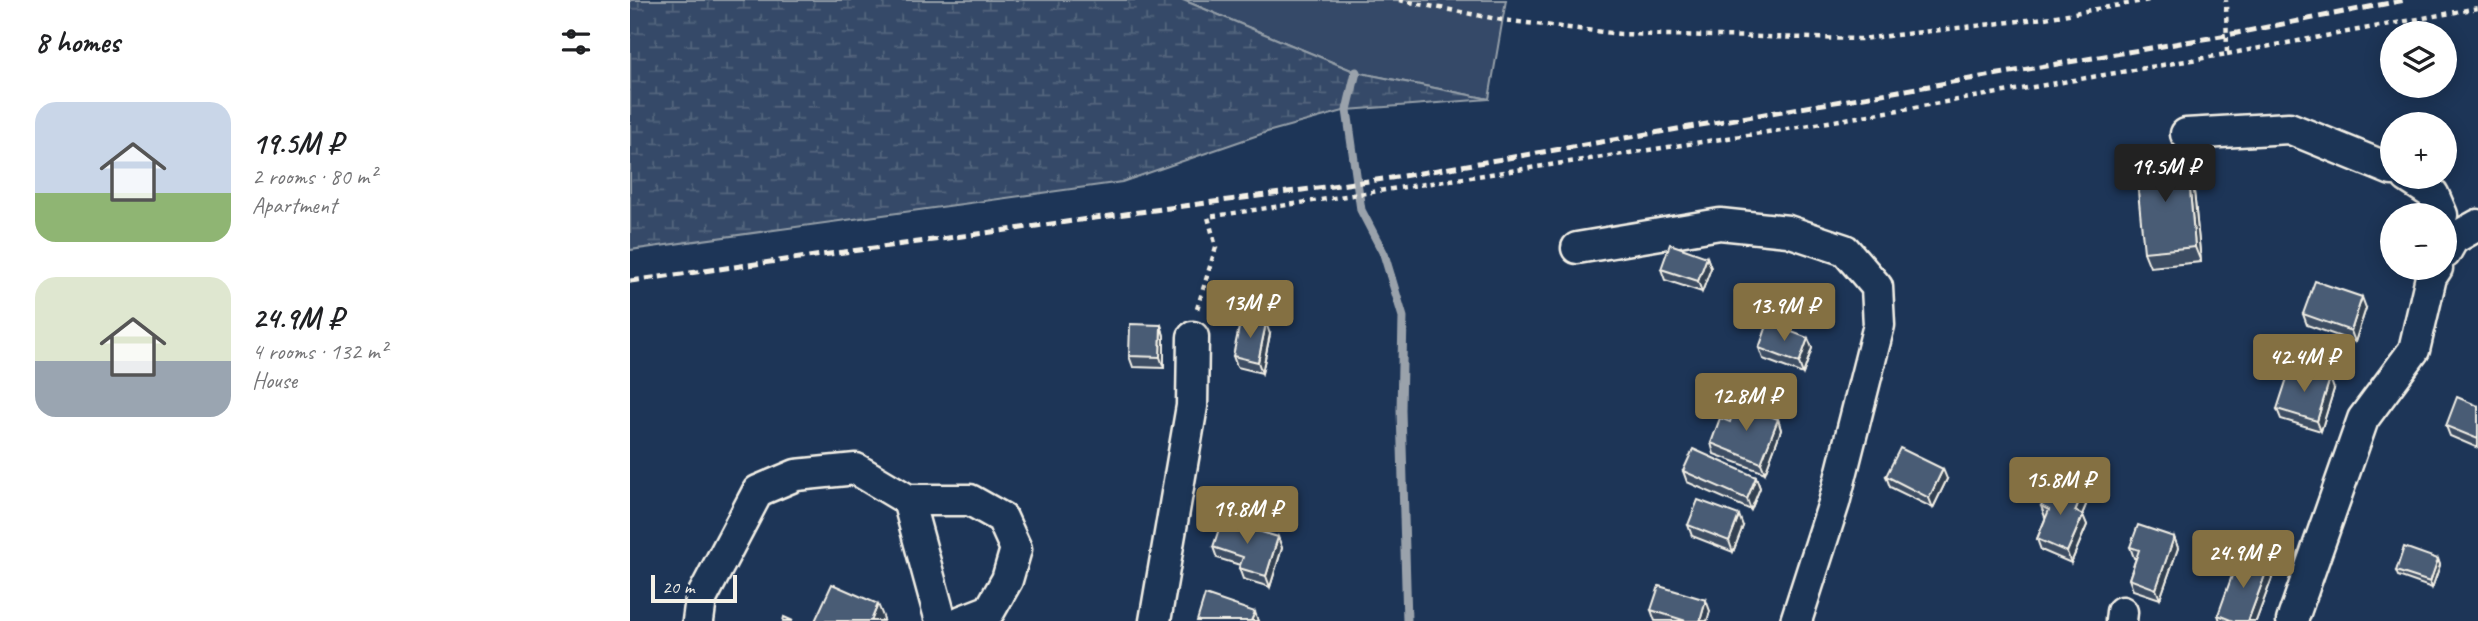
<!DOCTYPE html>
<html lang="en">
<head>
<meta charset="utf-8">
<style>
  body { margin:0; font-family:Caveat,sans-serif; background:#f2f2f2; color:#202124; height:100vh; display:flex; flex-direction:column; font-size:26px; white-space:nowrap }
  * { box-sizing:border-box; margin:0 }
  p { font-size:23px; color:#757577 }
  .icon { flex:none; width:38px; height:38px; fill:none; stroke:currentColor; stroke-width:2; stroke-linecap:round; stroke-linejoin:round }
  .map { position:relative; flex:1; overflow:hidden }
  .sheet { display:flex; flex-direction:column; background:#fff; width:630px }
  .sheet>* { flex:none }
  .tools { position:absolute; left:1750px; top:21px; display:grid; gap:14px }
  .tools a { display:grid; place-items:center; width:77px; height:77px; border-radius:50%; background:#fff; box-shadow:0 4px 18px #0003; font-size:35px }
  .scale { position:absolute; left:21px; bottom:18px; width:86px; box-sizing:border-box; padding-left:7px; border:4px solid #f4f1e8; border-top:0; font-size:19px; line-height:24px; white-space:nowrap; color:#f4f1e8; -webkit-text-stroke:5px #1d3557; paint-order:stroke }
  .price { position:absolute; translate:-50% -60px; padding:0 16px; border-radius:7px; background:#847042; color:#fff; font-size:23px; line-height:46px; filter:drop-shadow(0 2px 4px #0008) }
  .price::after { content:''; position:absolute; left:50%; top:42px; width:21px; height:16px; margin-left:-10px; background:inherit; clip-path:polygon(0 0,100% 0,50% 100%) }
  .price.selected { background:#222; color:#fff }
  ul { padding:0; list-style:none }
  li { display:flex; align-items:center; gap:21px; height:175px; padding:0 35px }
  li span { display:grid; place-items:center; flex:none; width:196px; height:140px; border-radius:21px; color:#555 }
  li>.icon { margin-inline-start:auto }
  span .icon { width:84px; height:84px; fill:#fffc; stroke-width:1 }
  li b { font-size:30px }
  h2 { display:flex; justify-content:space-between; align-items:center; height:84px; padding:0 35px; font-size:30px }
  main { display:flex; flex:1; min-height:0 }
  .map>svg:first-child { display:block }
</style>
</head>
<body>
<main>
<section class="sheet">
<h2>8 homes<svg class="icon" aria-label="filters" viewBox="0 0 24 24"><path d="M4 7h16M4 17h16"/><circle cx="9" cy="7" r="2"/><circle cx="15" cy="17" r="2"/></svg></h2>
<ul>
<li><span style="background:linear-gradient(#c9d6e8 65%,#8fb573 0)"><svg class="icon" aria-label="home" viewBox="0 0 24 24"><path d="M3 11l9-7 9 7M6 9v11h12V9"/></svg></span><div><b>19.5M ₽</b><p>2 rooms · 80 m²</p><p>Apartment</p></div></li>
<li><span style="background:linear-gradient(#dfe7d0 60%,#9aa5b1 0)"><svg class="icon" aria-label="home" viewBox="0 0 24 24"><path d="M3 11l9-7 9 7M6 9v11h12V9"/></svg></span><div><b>24.9M ₽</b><p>4 rooms · 132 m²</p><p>House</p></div></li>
</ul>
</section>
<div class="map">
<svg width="1848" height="621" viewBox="0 0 1848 621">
  <defs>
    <pattern id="wetland-marsh" width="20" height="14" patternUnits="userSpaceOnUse" patternTransform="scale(1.75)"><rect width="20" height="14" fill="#354a67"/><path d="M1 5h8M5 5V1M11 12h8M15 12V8" fill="none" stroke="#53657d"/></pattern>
  </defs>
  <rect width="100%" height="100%" fill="#1d3557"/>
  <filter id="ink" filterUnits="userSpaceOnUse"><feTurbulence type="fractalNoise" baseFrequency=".0143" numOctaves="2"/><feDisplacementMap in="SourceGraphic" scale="14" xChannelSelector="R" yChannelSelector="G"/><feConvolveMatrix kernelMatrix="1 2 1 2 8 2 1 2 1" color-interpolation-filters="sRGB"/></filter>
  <g filter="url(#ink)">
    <!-- grass -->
    <path fill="#354a67" stroke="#949ea8" stroke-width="2" d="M 553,0 L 876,0 L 859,99 L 726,72 Z"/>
    <!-- wetland -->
    <path fill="url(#wetland-marsh)" stroke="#949ea8" stroke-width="2" d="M 0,0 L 553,0 L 726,72 L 859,99 L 717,110 L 637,132 L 492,182 L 0,250 Z"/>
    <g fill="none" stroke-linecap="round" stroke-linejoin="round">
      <!-- stream -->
      <path stroke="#9aa2ab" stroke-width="9" d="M 726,72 L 717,110 L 731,210 L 754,254 L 773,317 L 771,410 L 777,621"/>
      <!-- minor casing -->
      <g stroke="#f4f1e8" stroke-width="35">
        <path id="minor" d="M 1556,134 L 1659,128 L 1762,170
          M 1777,177 L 1803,194 L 1812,215
          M 947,248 L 1090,224 L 1158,231 L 1215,250 L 1247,287 L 1249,325 L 1204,503 L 1166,621
          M 1815,253 L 1823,239 L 1848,225
          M 278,500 L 311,621
          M 68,621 L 71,599 L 128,491 L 166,475 L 226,469 L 278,500 L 340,500 L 372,518 L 386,549 L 377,580 L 360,610 L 332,621
          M 525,621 L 562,406 L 563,337
          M 1491,621 L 1492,612
          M 1662,621 L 1733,419 L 1784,350 L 1801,277 L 1807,268"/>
      </g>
      <!-- path -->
      <path stroke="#f4f1e8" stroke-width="4.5" stroke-dasharray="5 5" stroke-linecap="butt" d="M 769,0 L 872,20 L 990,34 L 1231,39 L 1415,18 L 1519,0
        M 1597,54 L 1848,8
        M 567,309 L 586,247 L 578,217 L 1157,129 L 1597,54 L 1596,0"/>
      <!-- minor -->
      <use href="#minor" stroke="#1d3557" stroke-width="30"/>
      <!-- rail -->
      <path stroke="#f4f1e8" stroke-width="5" stroke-dasharray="10 5" stroke-linecap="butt" d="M 0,281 L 761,178 L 1597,35 L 1775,0"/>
    </g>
    <!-- wall -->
    <path fill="#3e4e64" stroke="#f4f1e8" stroke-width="2" d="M 1562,171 L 1571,262 L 1520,267 L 1514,252 Z
      M 1077,257 L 1081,268 L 1072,292 L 1035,280 L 1031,269 Z
      M 1736,308 L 1725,342 L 1677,325 L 1673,314 Z
      M 531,325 L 534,336 L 534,368 L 503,367 L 499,356 Z
      M 640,334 L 632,373 L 607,367 L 603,356 Z
      M 1129,348 L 1182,348 L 1173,374 L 1133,359 Z
      M 1704,389 L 1691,431 L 1651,419 L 1647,409 Z
      M 1848,406 L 1848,448 L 1820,436 L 1816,426 Z
      M 1148,419 L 1151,430 L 1135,473 L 1084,454 L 1081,443 Z
      M 1053,471 L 1126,477 L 1130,488 L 1121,510 L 1057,482 Z
      M 1256,476 L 1317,479 L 1303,508 L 1260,487 Z
      M 1456,505 L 1452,514 L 1457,525 L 1441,563 L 1411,550 L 1407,539 L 1416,517 L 1415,517 L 1411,506 Z
      M 1058,525 L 1113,526 L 1103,552 L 1062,536 Z
      M 648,537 L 652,548 L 640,587 L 613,579 L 609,568 L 610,565 L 587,558 L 583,547 Z
      M 1544,537 L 1548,548 L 1530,599 L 1503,590 L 1499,579 L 1506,558 L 1504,558 L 1500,547 Z
      M 1808,559 L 1810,565 L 1802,588 L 1768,576 L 1766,571 Z
      M 1642,578 L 1626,621 L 1590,621 L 1588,615 Z
      M 1021,610 L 1080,611 L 1077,621 L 1025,621 Z"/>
    <!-- shaded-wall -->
    <path fill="#324051" stroke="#f4f1e8" stroke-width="2" d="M 1557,156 L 1562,171 L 1571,262 L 1565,247 Z
      M 1077,257 L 1081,268 L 1072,292 L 1068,281 Z
      M 1732,297 L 1736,308 L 1725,342 L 1721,331 Z
      M 636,323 L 640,334 L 632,373 L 628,362 Z
      M 531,325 L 534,336 L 534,368 L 530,357 Z
      M 1178,338 L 1182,348 L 1173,374 L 1169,363 Z
      M 1700,378 L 1704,389 L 1691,431 L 1687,421 Z
      M 1148,419 L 1151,430 L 1135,473 L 1131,463 Z
      M 1313,469 L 1317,479 L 1303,508 L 1299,498 Z
      M 1126,477 L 1130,488 L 1121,510 L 1117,499 Z
      M 1452,494 L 1456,505 L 1449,522 L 1445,511 Z
      M 1109,515 L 1113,526 L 1103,552 L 1099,541 Z
      M 1453,515 L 1457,525 L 1441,563 L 1437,552 Z
      M 648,537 L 652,548 L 640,587 L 636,576 Z
      M 1544,537 L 1548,548 L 1530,599 L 1526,589 Z
      M 1808,559 L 1810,565 L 1802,588 L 1800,582 Z
      M 1638,567 L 1642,578 L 1626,621 L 1618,621 Z
      M 1076,600 L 1080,611 L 1077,621 L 1070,621 Z
      M 248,604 L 254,619 L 253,621 L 241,621 Z
      M 625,612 L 628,621 L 621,621 Z"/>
    <!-- building -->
    <path fill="#485b74" stroke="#f4f1e8" stroke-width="2" d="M 1557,156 L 1565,247 L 1514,252 L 1505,161 Z
      M 1040,244 L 1077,257 L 1068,281 L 1031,269 Z
      M 1685,281 L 1732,297 L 1721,331 L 1673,314 Z
      M 611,318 L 636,323 L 628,362 L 603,356 Z
      M 1138,323 L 1178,338 L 1169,363 L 1129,348 Z
      M 500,324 L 531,325 L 530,357 L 499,356 Z
      M 1661,366 L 1700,378 L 1687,421 L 1647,409 Z
      M 1827,397 L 1848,406 L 1848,439 L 1816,426 Z
      M 1106,404 L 1148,419 L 1131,463 L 1081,443 L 1090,418 L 1100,422 Z
      M 1270,448 L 1313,469 L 1299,498 L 1256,476 Z
      M 1063,449 L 1126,477 L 1117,499 L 1053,471 Z
      M 1421,482 L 1452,494 L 1445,511 L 1453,515 L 1437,552 L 1407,539 L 1419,510 L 1411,506 Z
      M 1068,500 L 1109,515 L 1099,541 L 1058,525 Z
      M 592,520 L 648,537 L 636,576 L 609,568 L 613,557 L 583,547 Z
      M 1508,525 L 1544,537 L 1526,589 L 1499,579 L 1509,550 L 1500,547 Z
      M 1774,547 L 1808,559 L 1800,582 L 1766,571 Z
      M 1609,556 L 1638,567 L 1618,621 L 1603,621 L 1588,615 Z
      M 202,584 L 248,604 L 241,621 L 185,621 Z
      M 1029,586 L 1076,600 L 1070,621 L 1056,621 L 1021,610 Z
      M 575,595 L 625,612 L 621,621 L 567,621 Z
      M 154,617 L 163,621 L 153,621 Z"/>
  </g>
</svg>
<div class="tools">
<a><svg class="icon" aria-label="layers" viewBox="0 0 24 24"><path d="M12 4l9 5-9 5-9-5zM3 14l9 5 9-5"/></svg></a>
<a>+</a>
<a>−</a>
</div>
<div class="scale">20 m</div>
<b class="price selected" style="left:1535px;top:204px">19.5M ₽</b>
<b class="price" style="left:620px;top:340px">13M ₽</b>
<b class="price" style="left:1154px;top:343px">13.9M ₽</b>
<b class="price" style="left:1674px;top:394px">42.4M ₽</b>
<b class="price" style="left:1116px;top:433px">12.8M ₽</b>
<b class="price" style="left:1430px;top:517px">15.8M ₽</b>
<b class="price" style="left:617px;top:546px">19.8M ₽</b>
<b class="price" style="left:1613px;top:590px">24.9M ₽</b>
</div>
</main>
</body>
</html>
